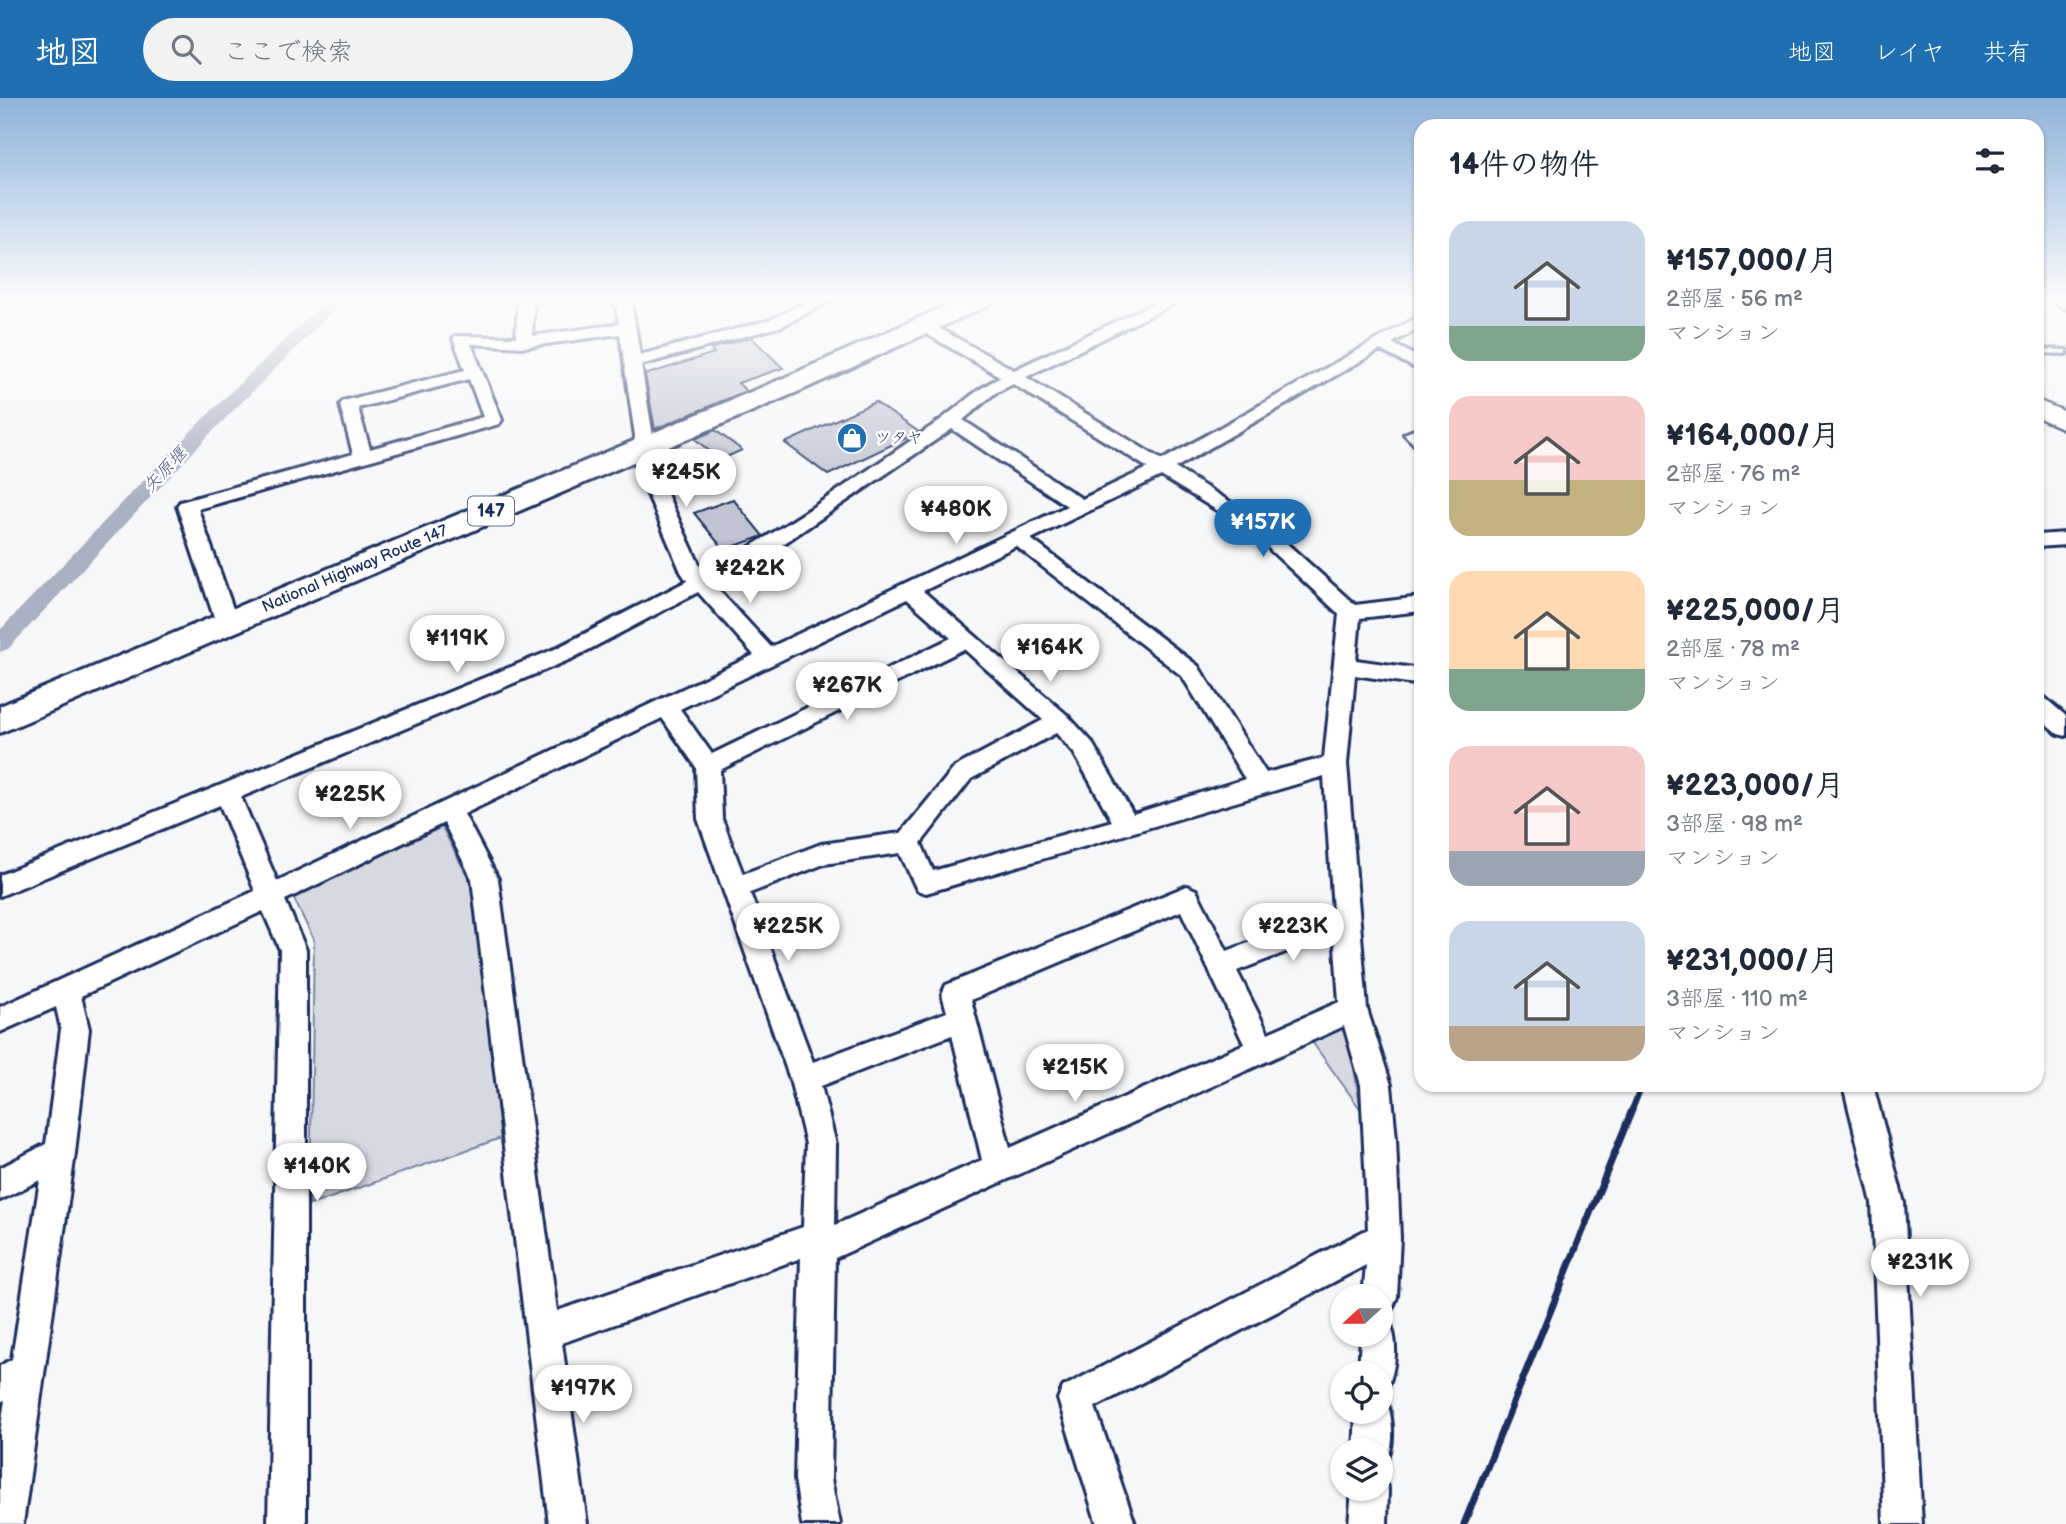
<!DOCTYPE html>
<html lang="ja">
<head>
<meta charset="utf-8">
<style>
  body { margin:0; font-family:"Balsamiq Sans","Klee One",sans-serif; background:#f2f2f3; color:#1f2937; height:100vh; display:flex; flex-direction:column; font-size:26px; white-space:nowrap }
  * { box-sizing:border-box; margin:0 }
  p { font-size:23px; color:#747a83 }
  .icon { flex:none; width:38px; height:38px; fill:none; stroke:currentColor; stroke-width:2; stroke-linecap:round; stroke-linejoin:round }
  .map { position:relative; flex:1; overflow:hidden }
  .panel { position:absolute; left:1414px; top:21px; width:630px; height:973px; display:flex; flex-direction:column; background:#fff; border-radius:21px; box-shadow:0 2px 5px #0004 }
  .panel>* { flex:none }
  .needle { width:46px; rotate:249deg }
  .fabs { position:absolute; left:1330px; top:1186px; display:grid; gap:14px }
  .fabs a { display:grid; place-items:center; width:63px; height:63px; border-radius:50%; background:#fff; box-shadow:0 2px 5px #0004; font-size:35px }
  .price { position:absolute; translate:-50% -60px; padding:0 16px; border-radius:24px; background:#fff; color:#222; font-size:23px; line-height:46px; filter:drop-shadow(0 2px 4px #0008) }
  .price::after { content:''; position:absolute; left:50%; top:42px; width:21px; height:16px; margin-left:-10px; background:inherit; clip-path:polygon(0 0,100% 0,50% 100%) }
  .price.on { background:#1f6fb2; color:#fff }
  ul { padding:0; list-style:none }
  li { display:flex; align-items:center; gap:21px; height:175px; padding:0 35px }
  li span { display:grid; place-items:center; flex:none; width:196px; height:140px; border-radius:21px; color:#555 }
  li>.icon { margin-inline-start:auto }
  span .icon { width:84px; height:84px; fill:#fffc; stroke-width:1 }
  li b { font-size:30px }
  h2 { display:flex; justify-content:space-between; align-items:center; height:84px; padding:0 35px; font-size:30px }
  header { display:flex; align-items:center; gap:42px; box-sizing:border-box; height:98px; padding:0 35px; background:#1f6fb2; color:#fff }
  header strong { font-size:33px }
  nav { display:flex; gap:38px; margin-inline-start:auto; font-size:24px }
  .search { width:490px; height:63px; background:#f2f2f3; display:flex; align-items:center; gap:18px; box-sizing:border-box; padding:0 24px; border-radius:38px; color:#747a83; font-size:26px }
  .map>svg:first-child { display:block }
</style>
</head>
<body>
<header>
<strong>地図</strong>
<div class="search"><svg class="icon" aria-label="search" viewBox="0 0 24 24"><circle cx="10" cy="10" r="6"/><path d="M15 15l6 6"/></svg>ここで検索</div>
<nav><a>地図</a><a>レイヤ</a><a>共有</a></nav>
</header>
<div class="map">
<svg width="2066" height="1426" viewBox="0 0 2066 1426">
  <rect width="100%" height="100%" fill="#f6f7f9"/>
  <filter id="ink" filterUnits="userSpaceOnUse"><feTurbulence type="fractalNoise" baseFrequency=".0143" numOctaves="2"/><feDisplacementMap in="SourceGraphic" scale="14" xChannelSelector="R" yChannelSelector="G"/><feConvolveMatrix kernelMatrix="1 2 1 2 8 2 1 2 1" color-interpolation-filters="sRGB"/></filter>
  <g filter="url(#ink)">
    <!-- green -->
    <path fill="#d6d9e2" stroke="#7884a0" stroke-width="2" d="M 442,729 L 471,785 L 501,1040 L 310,1107 L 314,842 L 293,799 Z
      M 1346,924 L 1361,1012 L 1310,941 Z"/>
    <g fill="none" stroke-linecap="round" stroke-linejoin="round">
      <!-- stream -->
      <path stroke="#707c99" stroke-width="6" d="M 678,488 L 729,461
        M 540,558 L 636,509"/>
      <!-- canal -->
      <path fill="#a9b0c1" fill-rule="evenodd" d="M 326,202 L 344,202 L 210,336 L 8,551 L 0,554 L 0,532 L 196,328 Z"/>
    </g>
    <!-- building -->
    <path fill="#c0c4d3" stroke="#1b2f5e" stroke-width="2" d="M 751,239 L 783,270 L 738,285 L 746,293 L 655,331 L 645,277 L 714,255 L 710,251 Z
      M 875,304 L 919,334 L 828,377 L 785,345 Z
      M 715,332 L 742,352 L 720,362 L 695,341 Z
      M 733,401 L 763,438 L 724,452 L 694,415 Z"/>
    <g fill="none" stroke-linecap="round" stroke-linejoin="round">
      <!-- lane casing -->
      <g stroke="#1b2f5e" stroke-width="6">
        <path id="lane" d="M 2037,251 L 2066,252 L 2066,256 L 2037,255 Z"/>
      </g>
      <!-- street casing -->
      <g stroke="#1b2f5e" stroke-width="6">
        <path id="street" d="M 518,202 L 534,202 L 532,238 L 619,226 L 615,202 L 631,202 L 640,257 L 770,222 L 811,202 L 832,202 L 782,228 L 641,267 L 653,338 L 650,359 L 703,475 C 783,433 857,379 932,328 C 956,312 975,291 1001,279 L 918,231 L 918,225 L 930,225 L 1014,272 L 1161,202 L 1181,202 L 1026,279 L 1162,362 L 1421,217 L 1421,229 L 1392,245 L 1421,261 L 1421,273 L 1380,252 L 1175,370 L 1263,424 L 1355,507 L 1421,499 L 1421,513 L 1360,520 L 1356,562 L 1421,571 L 1421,587 L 1355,577 L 1347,666 L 1367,911 L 1391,987 L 1396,1041 L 1400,1140 L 1397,1199 L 1392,1211 L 1381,1215 L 1381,1199 L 1363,1199 L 1366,1167 L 1095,1309 L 1135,1426 L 1097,1426 L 1058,1301 L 1063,1289 L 1368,1131 L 1361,987 L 1344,928 L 835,1160 L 831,1381 L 840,1426 L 802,1426 L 795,1381 L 801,1160 L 562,1245 L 587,1426 L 549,1426 L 472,781 L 444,725 L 285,802 L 306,852 L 306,1426 L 268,1426 L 280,852 L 263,813 L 81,898 L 89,931 L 75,1055 L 23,1426 L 0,1426 L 0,1335 L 5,1302 L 0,1304 L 0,1268 L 12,1261 L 40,1082 L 0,1102 L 0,1070 L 46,1046 L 61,931 L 56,909 L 0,934 L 0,909 L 255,793 L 220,707 L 0,798 L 0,777 L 555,551 L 687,483 L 681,474 L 632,359 L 635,338 L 620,236 L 524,249 L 471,246 L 502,322 L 499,326 L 198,411 L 238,525 L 227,532 L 216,525 L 177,408 L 180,404 L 353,356 L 340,307 L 343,303 L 465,272 L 453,241 L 455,238 L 516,239 ZM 469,281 L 483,319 L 370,351 L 358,310 ZM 1013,286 L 1148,370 L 1082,401 L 963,322 L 995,295 ZM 952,331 L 1067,408 L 771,549 L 713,486 L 767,457 ZM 1161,378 L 1249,432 L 1339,516 L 1324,660 L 1266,675 L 1198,568 L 1031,441 ZM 1016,448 L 1182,578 L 1245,681 L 1133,716 L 1091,643 L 1067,617 L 923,493 ZM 698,494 L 754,557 L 277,783 L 241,699 L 571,561 ZM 907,501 L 951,540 L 712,656 L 680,611 ZM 964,551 L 1043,622 L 955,669 L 901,735 L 821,746 L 743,776 L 722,721 L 720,672 ZM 662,620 L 696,669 L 698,721 L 790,981 L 806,1046 L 803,1129 L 557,1213 L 498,781 L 464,716 ZM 1056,635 L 1074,655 L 1112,723 L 933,773 L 921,745 L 971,681 ZM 1324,678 L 1333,813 L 1227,853 L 1196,792 L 1187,788 L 946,887 L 942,896 L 947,914 L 813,964 L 750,795 L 824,766 L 900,755 L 917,792 L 926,795 ZM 1181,813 L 1244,946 L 1010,1050 L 971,902 ZM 1334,835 L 1339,904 L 1268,935 L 1237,873 ZM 952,937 L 982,1062 L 835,1127 L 836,1046 L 821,988 Z
          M 2051,202 L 2066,202 L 2066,211 Z
          M 1421,329 L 1421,348 L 1415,347 L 1404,336 Z
          M 2066,435 L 2066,447 L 2037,449 L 2037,437 Z
          M 2037,598 L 2045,600 L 2066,618 L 2066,638 L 2058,636 L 2037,618 Z
          M 1843,987 L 1873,987 L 1904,1105 L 1922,1426 L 1884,1426 L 1872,1105 Z
          M 1381,1221 L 1390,1225 C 1398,1244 1396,1269 1388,1288 L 1381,1291 L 1381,1276 L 1359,1276 L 1361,1237 L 1381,1237 Z
          M 1381,1299 L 1386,1302 C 1393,1318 1397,1356 1381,1367 L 1381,1353 L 1354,1353 L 1356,1314 L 1381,1314 Z
          M 1381,1377 L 1388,1391 L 1387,1426 L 1349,1426 L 1352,1391 L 1381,1391 Z"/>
      </g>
      <!-- secondary casing -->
      <g stroke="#1b2f5e" stroke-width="5">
        <path id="secondary" d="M 2037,302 L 2066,314 L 2066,332 L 2037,319 Z"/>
      </g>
      <!-- highway casing -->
      <g stroke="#1b2f5e" stroke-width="6">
        <path id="highway" d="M 959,202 L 992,202 L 989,207 L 802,292 L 0,635 L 0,608 L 784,280 Z"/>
      </g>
      <!-- lane -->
      <use href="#lane" fill="#fff" fill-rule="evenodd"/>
      <!-- street -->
      <use href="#street" fill="#fff" fill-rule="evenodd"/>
      <!-- secondary -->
      <use href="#secondary" fill="#fff" fill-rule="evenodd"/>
      <!-- highway -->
      <use href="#highway" fill="#fff" fill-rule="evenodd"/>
      <!-- rail-far1 -->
      <path stroke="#1b2f5e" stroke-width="6" d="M 1631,1014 L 1642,987"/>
      <!-- rail -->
      <path stroke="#1b2f5e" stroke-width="7" d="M 1464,1426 L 1632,1012"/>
    </g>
  </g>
  <!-- sky -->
  <linearGradient id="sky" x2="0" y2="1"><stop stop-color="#8fb2d8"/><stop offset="0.5" stop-color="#fbfbfc"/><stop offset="1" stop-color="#fbfbfc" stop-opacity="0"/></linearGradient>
  <rect width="2066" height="402" fill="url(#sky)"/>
  <!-- icons -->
  <defs>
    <g id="shop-disc" transform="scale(1.575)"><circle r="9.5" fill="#1f6fb2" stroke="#fff"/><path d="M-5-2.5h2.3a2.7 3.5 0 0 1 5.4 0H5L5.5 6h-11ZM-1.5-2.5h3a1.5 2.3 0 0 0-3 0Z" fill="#fff"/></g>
  </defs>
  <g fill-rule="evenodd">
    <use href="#shop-disc" x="852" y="340"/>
  </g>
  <g text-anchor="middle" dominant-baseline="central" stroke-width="5" stroke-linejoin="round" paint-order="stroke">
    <!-- far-poi labels -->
    <g font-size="16" fill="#1b2f5e" stroke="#fff" text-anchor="start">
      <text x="875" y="340">ツタヤ</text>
    </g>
    <!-- far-street labels -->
    <g font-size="16" fill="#1b2f5e" stroke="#fff">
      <text transform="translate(355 471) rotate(-23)">National Highway Route 147</text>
    </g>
    <!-- far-water labels -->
    <g font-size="18" font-style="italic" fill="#4d5c81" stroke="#fff">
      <text transform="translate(165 372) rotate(-47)">矢原堰</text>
    </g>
    <!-- shield labels -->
    <rect fill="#fff" stroke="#5f6d8e" stroke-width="2" x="468" y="398.5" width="46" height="29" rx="5"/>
    <g font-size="18" font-weight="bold" fill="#1b2f5e">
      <text x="491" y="413">147</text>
    </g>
  </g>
</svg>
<div class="fabs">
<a><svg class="needle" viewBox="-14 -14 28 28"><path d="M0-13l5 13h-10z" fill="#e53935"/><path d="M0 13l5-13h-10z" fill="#747a83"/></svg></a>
<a><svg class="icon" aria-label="locate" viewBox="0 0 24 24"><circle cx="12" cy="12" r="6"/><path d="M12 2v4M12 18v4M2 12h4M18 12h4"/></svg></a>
<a><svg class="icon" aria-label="layers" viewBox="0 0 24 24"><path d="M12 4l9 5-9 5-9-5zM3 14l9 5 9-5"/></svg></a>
</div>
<b class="price" style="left:686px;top:411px">¥245K</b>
<b class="price" style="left:956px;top:448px">¥480K</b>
<b class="price on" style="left:1263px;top:461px">¥157K</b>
<b class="price" style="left:750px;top:507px">¥242K</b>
<b class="price" style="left:457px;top:577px">¥119K</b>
<b class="price" style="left:1050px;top:586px">¥164K</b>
<b class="price" style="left:847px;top:624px">¥267K</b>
<b class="price" style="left:350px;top:733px">¥225K</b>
<b class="price" style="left:788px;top:865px">¥225K</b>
<b class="price" style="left:1293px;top:865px">¥223K</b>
<b class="price" style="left:1075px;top:1006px">¥215K</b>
<b class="price" style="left:317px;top:1105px">¥140K</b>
<b class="price" style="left:1920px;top:1201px">¥231K</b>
<b class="price" style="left:583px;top:1327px">¥197K</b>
<section class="panel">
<h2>14件の物件<svg class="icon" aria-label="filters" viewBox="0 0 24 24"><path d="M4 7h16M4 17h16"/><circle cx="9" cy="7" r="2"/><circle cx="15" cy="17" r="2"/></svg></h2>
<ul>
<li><span style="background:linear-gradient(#c9d6e8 75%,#7fa58c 0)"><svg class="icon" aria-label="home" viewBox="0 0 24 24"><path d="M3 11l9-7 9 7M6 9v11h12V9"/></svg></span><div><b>¥157,000/月</b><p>2部屋 · 56 m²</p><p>マンション</p></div></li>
<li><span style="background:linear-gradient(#f6c9c9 60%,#c2b280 0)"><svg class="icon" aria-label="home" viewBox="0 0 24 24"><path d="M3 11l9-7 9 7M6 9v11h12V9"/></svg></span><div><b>¥164,000/月</b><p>2部屋 · 76 m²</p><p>マンション</p></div></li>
<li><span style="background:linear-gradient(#ffd9b3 70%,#7fa58c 0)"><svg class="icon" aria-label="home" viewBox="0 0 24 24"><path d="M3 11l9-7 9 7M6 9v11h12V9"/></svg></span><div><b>¥225,000/月</b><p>2部屋 · 78 m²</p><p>マンション</p></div></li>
<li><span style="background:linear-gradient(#f6c9c9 75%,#9aa5b1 0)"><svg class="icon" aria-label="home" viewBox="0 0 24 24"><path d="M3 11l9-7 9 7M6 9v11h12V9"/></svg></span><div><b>¥223,000/月</b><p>3部屋 · 98 m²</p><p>マンション</p></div></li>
<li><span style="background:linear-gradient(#c9d6e8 75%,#b9a48a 0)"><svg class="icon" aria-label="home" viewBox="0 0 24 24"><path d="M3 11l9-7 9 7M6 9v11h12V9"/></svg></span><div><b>¥231,000/月</b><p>3部屋 · 110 m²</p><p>マンション</p></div></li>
</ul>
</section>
</div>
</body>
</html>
